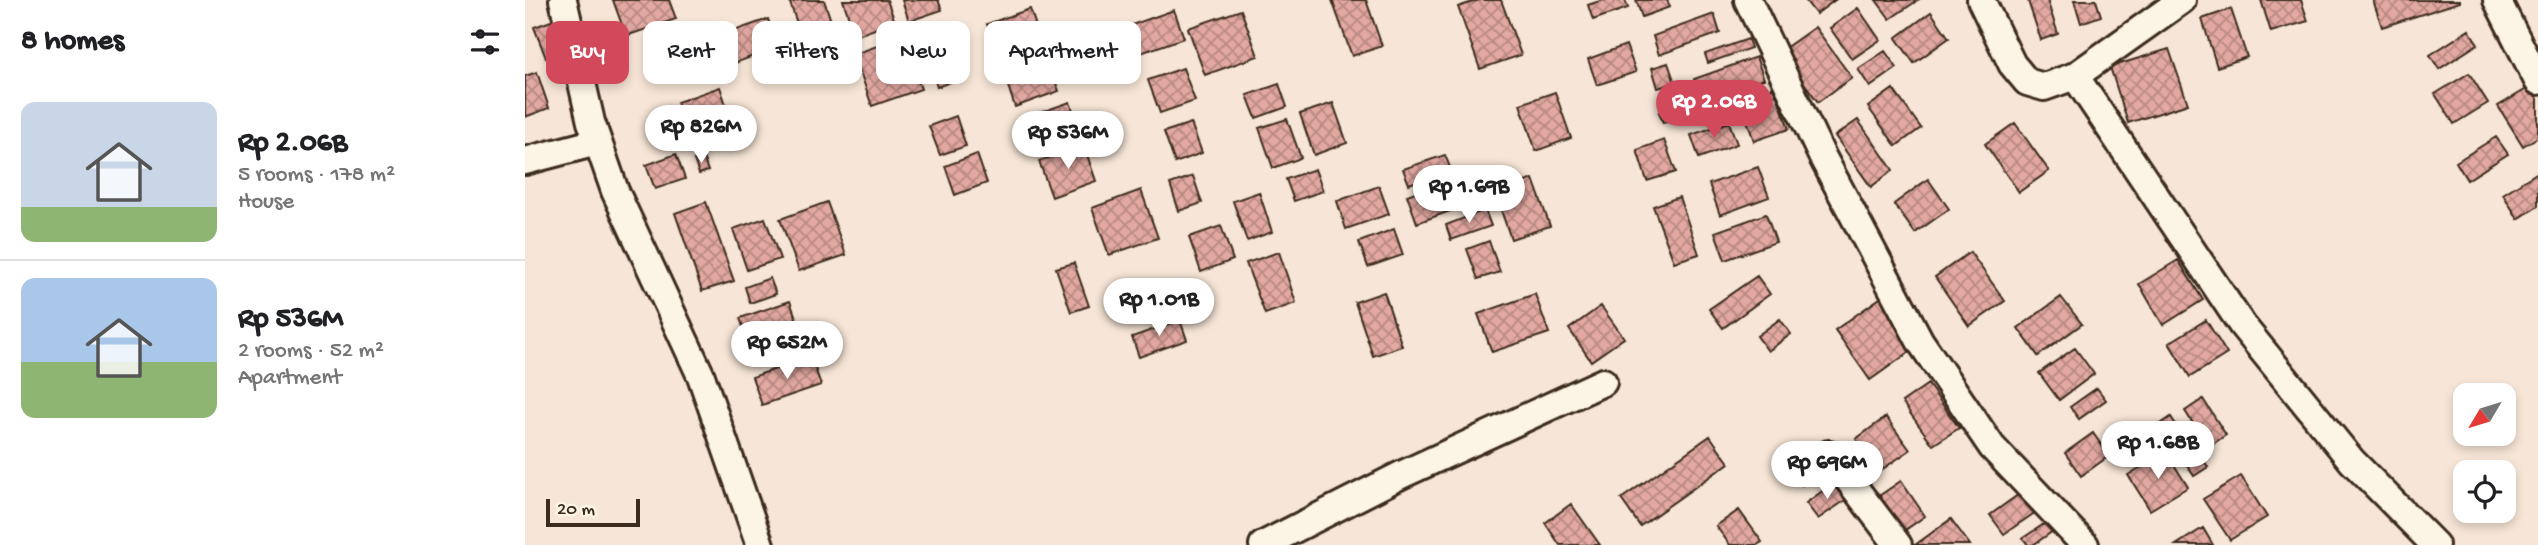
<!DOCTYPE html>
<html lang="en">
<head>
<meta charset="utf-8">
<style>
  body { margin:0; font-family:"Gochi Hand",sans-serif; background:#f6f6f6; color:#202124; height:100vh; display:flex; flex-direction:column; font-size:26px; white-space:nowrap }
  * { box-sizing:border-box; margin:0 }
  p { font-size:23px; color:#757577 }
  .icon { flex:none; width:38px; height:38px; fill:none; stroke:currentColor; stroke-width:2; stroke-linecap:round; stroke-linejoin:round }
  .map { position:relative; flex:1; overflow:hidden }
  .drawer { display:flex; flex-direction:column; background:#fff; width:525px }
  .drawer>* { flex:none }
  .guide { position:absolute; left:21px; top:21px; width:665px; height:63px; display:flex; gap:14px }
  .needle { width:46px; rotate:232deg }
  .controls { position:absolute; left:1928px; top:383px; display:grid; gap:14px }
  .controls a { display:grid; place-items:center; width:63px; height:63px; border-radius:14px; background:#fff; box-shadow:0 4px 10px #0003; font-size:35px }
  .scale { position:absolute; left:21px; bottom:18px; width:94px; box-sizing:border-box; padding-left:7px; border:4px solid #3b2a1e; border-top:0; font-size:19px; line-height:24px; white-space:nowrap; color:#3b2a1e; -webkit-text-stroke:5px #fcf5e5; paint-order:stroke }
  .price { position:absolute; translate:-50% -60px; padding:0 16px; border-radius:24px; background:#fff; color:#222; font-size:23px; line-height:46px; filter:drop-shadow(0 2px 4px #0008) }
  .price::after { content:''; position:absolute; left:50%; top:42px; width:21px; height:16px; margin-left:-10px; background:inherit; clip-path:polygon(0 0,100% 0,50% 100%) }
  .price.on { background:#d1495b; color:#fff }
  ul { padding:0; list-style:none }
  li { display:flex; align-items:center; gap:21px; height:175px; padding:0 21px }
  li+li { border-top:2px solid #e0e0e0 }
  li span { display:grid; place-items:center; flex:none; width:196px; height:140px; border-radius:14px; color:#555 }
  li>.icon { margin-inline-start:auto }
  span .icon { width:84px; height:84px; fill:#fffc; stroke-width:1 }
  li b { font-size:30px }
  h2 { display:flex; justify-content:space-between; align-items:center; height:84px; padding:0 21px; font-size:30px }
  .tag { padding:0 24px; border-radius:14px; background:#fff; box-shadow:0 4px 10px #0003; font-size:24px; line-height:63px }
  .tag.on { background:#d1495b; color:#fff }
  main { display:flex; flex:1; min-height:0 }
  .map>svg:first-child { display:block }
</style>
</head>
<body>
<main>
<section class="drawer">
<h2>8 homes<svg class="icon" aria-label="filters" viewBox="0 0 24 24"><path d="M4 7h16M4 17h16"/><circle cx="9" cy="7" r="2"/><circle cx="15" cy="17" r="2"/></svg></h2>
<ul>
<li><span style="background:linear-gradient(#c9d6e8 75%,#8fb573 0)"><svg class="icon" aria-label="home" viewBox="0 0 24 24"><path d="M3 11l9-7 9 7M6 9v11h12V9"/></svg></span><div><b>Rp 2.06B</b><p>5 rooms · 178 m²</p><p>House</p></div></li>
<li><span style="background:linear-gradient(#a9c7e8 60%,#8fb573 0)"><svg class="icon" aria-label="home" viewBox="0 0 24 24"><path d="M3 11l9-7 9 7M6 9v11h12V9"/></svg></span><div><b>Rp 536M</b><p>2 rooms · 52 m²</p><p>Apartment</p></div></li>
</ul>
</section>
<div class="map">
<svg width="2013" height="545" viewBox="0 0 2013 545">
  <defs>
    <pattern id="building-cross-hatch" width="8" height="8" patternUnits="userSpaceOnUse" patternTransform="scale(1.75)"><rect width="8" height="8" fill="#e2a8a1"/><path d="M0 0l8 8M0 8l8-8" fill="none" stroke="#b88983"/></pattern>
  </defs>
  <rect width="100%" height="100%" fill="#f7e6d7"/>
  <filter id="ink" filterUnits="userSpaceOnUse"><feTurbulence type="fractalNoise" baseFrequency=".0143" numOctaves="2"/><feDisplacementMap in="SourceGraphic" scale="14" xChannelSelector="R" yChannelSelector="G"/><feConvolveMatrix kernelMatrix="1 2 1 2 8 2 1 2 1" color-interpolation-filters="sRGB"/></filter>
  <g filter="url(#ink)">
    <!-- building -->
    <path fill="url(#building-cross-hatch)" stroke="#3b2a1e" stroke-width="2" d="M 88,0 L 144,0 L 151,19 L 101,36 Z
      M 274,0 L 299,0 L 310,33 L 279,44 L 265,3 Z
      M 318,0 L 362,0 L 370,22 L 330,36 Z
      M 377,0 L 413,0 L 417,10 L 384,21 Z
      M 807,0 L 841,0 L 857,46 L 827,56 Z
      M 954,0 L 976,0 L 996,55 L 955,69 L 933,7 Z
      M 1078,0 L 1100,0 L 1103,8 L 1068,20 L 1063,5 Z
      M 1111,0 L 1142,0 L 1145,7 L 1117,17 Z
      M 1280,0 L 1310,0 L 1291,14 Z
      M 1351,0 L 1393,0 L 1365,19 Z
      M 1507,0 L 1522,0 L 1533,34 L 1516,40 L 1503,1 Z
      M 1549,0 L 1571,0 L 1576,16 L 1556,23 Z
      M 1736,0 L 1776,0 L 1783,21 L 1746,32 Z
      M 1848,0 L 1935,0 L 1935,2 L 1857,27 Z
      M 1333,8 L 1355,40 L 1327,59 L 1305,28 Z
      M 505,9 L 517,43 L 473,58 L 462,24 Z
      M 1706,9 L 1722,57 L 1692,67 L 1677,19 Z
      M 649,10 L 659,38 L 587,63 L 578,35 Z
      M 716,10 L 733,56 L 680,75 L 663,28 Z
      M 1406,12 L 1424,38 L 1389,63 L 1371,38 Z
      M 1189,14 L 1195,33 L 1134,55 L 1128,36 Z
      M 243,19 L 253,47 L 210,63 L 200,34 Z
      M 26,21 L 38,53 L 21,58 L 9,27 Z
      M 424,25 L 442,76 L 412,87 L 394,35 Z
      M 1290,27 L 1327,78 L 1293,102 L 1256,51 Z
      M 1944,30 L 1953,44 L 1914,69 L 1905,55 Z
      M 378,37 L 396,89 L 347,106 L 329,54 Z
      M 1223,39 L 1226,48 L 1183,63 L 1180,54 Z
      M 1101,45 L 1111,72 L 1072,85 L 1063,59 Z
      M 1644,49 L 1663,104 L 1603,123 L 1585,67 Z
      M 1360,51 L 1372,68 L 1345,87 L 1333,69 Z
      M 1231,57 L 1239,79 L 1177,100 L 1169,79 Z
      M 1143,63 L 1150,83 L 1133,88 L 1127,68 Z
      M 524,65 L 534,91 L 490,107 L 481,80 Z
      M 658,68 L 670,101 L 635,113 L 623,80 Z
      M 12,72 L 24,108 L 0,117 L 0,76 Z
      M 1944,73 L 1963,103 L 1929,124 L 1910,94 Z
      M 754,84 L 762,107 L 731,118 L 722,95 Z
      M 195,87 L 209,128 L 166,143 L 152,102 Z
      M 1249,87 L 1264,129 L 1229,141 L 1215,100 Z
      M 2005,87 L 2013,99 L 2013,137 L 1998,146 L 1973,106 Z
      M 1368,89 L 1396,128 L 1371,146 L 1343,107 Z
      M 1030,92 L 1046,138 L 1011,151 L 995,104 Z
      M 1164,101 L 1168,113 L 1138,123 L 1134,112 Z
      M 545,102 L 556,133 L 516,147 L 505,116 Z
      M 808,103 L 822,143 L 789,155 L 775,114 Z
      M 431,116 L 441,146 L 415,155 L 404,126 Z
      M 762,119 L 776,158 L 748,168 L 734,128 Z
      M 1333,120 L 1368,170 L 1346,187 L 1310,136 Z
      M 1204,122 L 1212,144 L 1174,158 L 1166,135 Z
      M 666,123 L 677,153 L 650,163 L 639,132 Z
      M 1490,123 L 1524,171 L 1494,192 L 1460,144 Z
      M 1971,137 L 1983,154 L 1942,180 L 1931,162 Z
      M 1139,140 L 1151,172 L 1122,181 L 1112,150 Z
      M 559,146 L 571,181 L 527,197 L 514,161 Z
      M 151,154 L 160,179 L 130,189 L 121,165 Z
      M 452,154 L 462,183 L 430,195 L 420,166 Z
      M 920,155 L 926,170 L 884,184 L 878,169 Z
      M 178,157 L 183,171 L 174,174 L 169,160 Z
      M 1233,167 L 1244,197 L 1195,215 L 1184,184 Z
      M 790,169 L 798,191 L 769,201 L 761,179 Z
      M 2013,172 L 2013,206 L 1993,219 L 1978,194 Z
      M 943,173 L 953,201 L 892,223 L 882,195 Z
      M 668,176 L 677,203 L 654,211 L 645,184 Z
      M 1008,179 L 1025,226 L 986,239 L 970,193 Z
      M 1403,179 L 1424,209 L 1390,233 L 1369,204 Z
      M 854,186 L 864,214 L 821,229 L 812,201 Z
      M 616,190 L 633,238 L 584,255 L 567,208 Z
      M 734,192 L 747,232 L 722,241 L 708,201 Z
      M 1154,197 L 1174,254 L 1149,262 L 1128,206 Z
      M 181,202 L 209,281 L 177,291 L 150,213 Z
      M 302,202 L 321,255 L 274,271 L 255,219 Z
      M 960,210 L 966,226 L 926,240 L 921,225 Z
      M 1241,214 L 1251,242 L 1200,260 L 1190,232 Z
      M 240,218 L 255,259 L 222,270 L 208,229 Z
      M 696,226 L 708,260 L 676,272 L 664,237 Z
      M 869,229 L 878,255 L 843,267 L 834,242 Z
      M 964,241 L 975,272 L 953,279 L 942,249 Z
      M 754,252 L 771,303 L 740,314 L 721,263 Z
      M 1445,252 L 1480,301 L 1444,326 L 1410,277 Z
      M 1653,260 L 1678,300 L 1638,325 L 1614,284 Z
      M 549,263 L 564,306 L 546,312 L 531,268 Z
      M 1232,276 L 1245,294 L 1198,328 L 1184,309 Z
      M 245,278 L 251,294 L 225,303 L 220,287 Z
      M 859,292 L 877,346 L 848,356 L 830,302 Z
      M 1010,294 L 1024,333 L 967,352 L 953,314 Z
      M 1358,296 L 1393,346 L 1345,380 L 1310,330 Z
      M 1536,297 L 1557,324 L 1513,356 L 1493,328 Z
      M 265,301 L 277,335 L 227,352 L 215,318 Z
      M 1076,306 L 1099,338 L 1066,361 L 1044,329 Z
      M 1255,319 L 1266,334 L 1243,351 L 1232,336 Z
      M 655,320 L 662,340 L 614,357 L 607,337 Z
      M 1681,320 L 1702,354 L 1665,377 L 1644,343 Z
      M 1550,348 L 1569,374 L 1534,400 L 1514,373 Z
      M 286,357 L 296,385 L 237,405 L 227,377 Z
      M 1403,384 L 1434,428 L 1408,445 L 1377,402 Z
      M 1572,388 L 1581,400 L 1554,419 L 1545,407 Z
      M 1678,399 L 1701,435 L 1683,447 L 1660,411 Z
      M 1361,417 L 1385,450 L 1355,471 L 1331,439 Z
      M 1646,417 L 1655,431 L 1641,439 L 1633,426 Z
      M 1568,433 L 1584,456 L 1556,476 L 1540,453 Z
      M 1185,436 L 1204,463 L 1115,526 L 1096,499 Z
      M 1666,441 L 1683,467 L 1669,476 L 1652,450 Z
      M 1290,445 L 1304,465 L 1277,485 L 1262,465 Z
      M 1641,452 L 1663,487 L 1625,510 L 1603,475 Z
      M 1716,476 L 1742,517 L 1705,540 L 1678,499 Z
      M 1376,481 L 1400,516 L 1376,533 L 1351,498 Z
      M 1310,482 L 1322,499 L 1293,519 L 1281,503 Z
      M 1497,492 L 1511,512 L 1479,534 L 1465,515 Z
      M 1046,504 L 1075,545 L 1035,545 L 1020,523 Z
      M 1214,510 L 1237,542 L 1232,545 L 1205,545 L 1191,526 Z
      M 1426,519 L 1445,545 L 1390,545 Z
      M 1522,522 L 1528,531 L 1508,545 L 1503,545 L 1498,538 Z
      M 1678,528 L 1688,545 L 1651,545 Z"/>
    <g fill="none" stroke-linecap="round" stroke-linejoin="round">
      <!-- minor casing -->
      <g stroke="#3b2a1e" stroke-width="32">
        <path id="minor" d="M 38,0 L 66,122 L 90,191 L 176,376 L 235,545
          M 1223,0 L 1296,154 L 1395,341 L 1467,447 L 1560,545
          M 1456,0 L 1487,64 L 1502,82 L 1519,87 L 1550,76 L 1657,0
          M 1972,0 L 2013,81
          M 1550,76 L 1717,325 L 1827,461 L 1910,545
          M 0,161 L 72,142
          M 1304,454 L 1373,545
          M 738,545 L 876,475 L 1078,382"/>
      </g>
      <!-- minor -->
      <use href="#minor" stroke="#fcf5e5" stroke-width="26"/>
    </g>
  </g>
</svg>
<div class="controls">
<a><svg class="needle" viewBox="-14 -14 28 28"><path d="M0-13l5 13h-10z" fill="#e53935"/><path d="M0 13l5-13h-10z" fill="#757577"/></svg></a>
<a><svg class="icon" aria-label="locate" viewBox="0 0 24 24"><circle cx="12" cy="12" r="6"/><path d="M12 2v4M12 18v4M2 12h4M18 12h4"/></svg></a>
</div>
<div class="scale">20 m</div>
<b class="price on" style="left:1189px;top:140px">Rp 2.06B</b>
<b class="price" style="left:176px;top:165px">Rp 826M</b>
<b class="price" style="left:543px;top:171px">Rp 536M</b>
<b class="price" style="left:944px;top:225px">Rp 1.69B</b>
<b class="price" style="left:634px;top:338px">Rp 1.01B</b>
<b class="price" style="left:262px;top:381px">Rp 652M</b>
<b class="price" style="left:1633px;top:481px">Rp 1.68B</b>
<b class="price" style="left:1302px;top:501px">Rp 696M</b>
<div class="guide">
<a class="tag on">Buy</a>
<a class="tag">Rent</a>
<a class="tag">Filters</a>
<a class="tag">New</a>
<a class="tag">Apartment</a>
</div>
</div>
</main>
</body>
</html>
